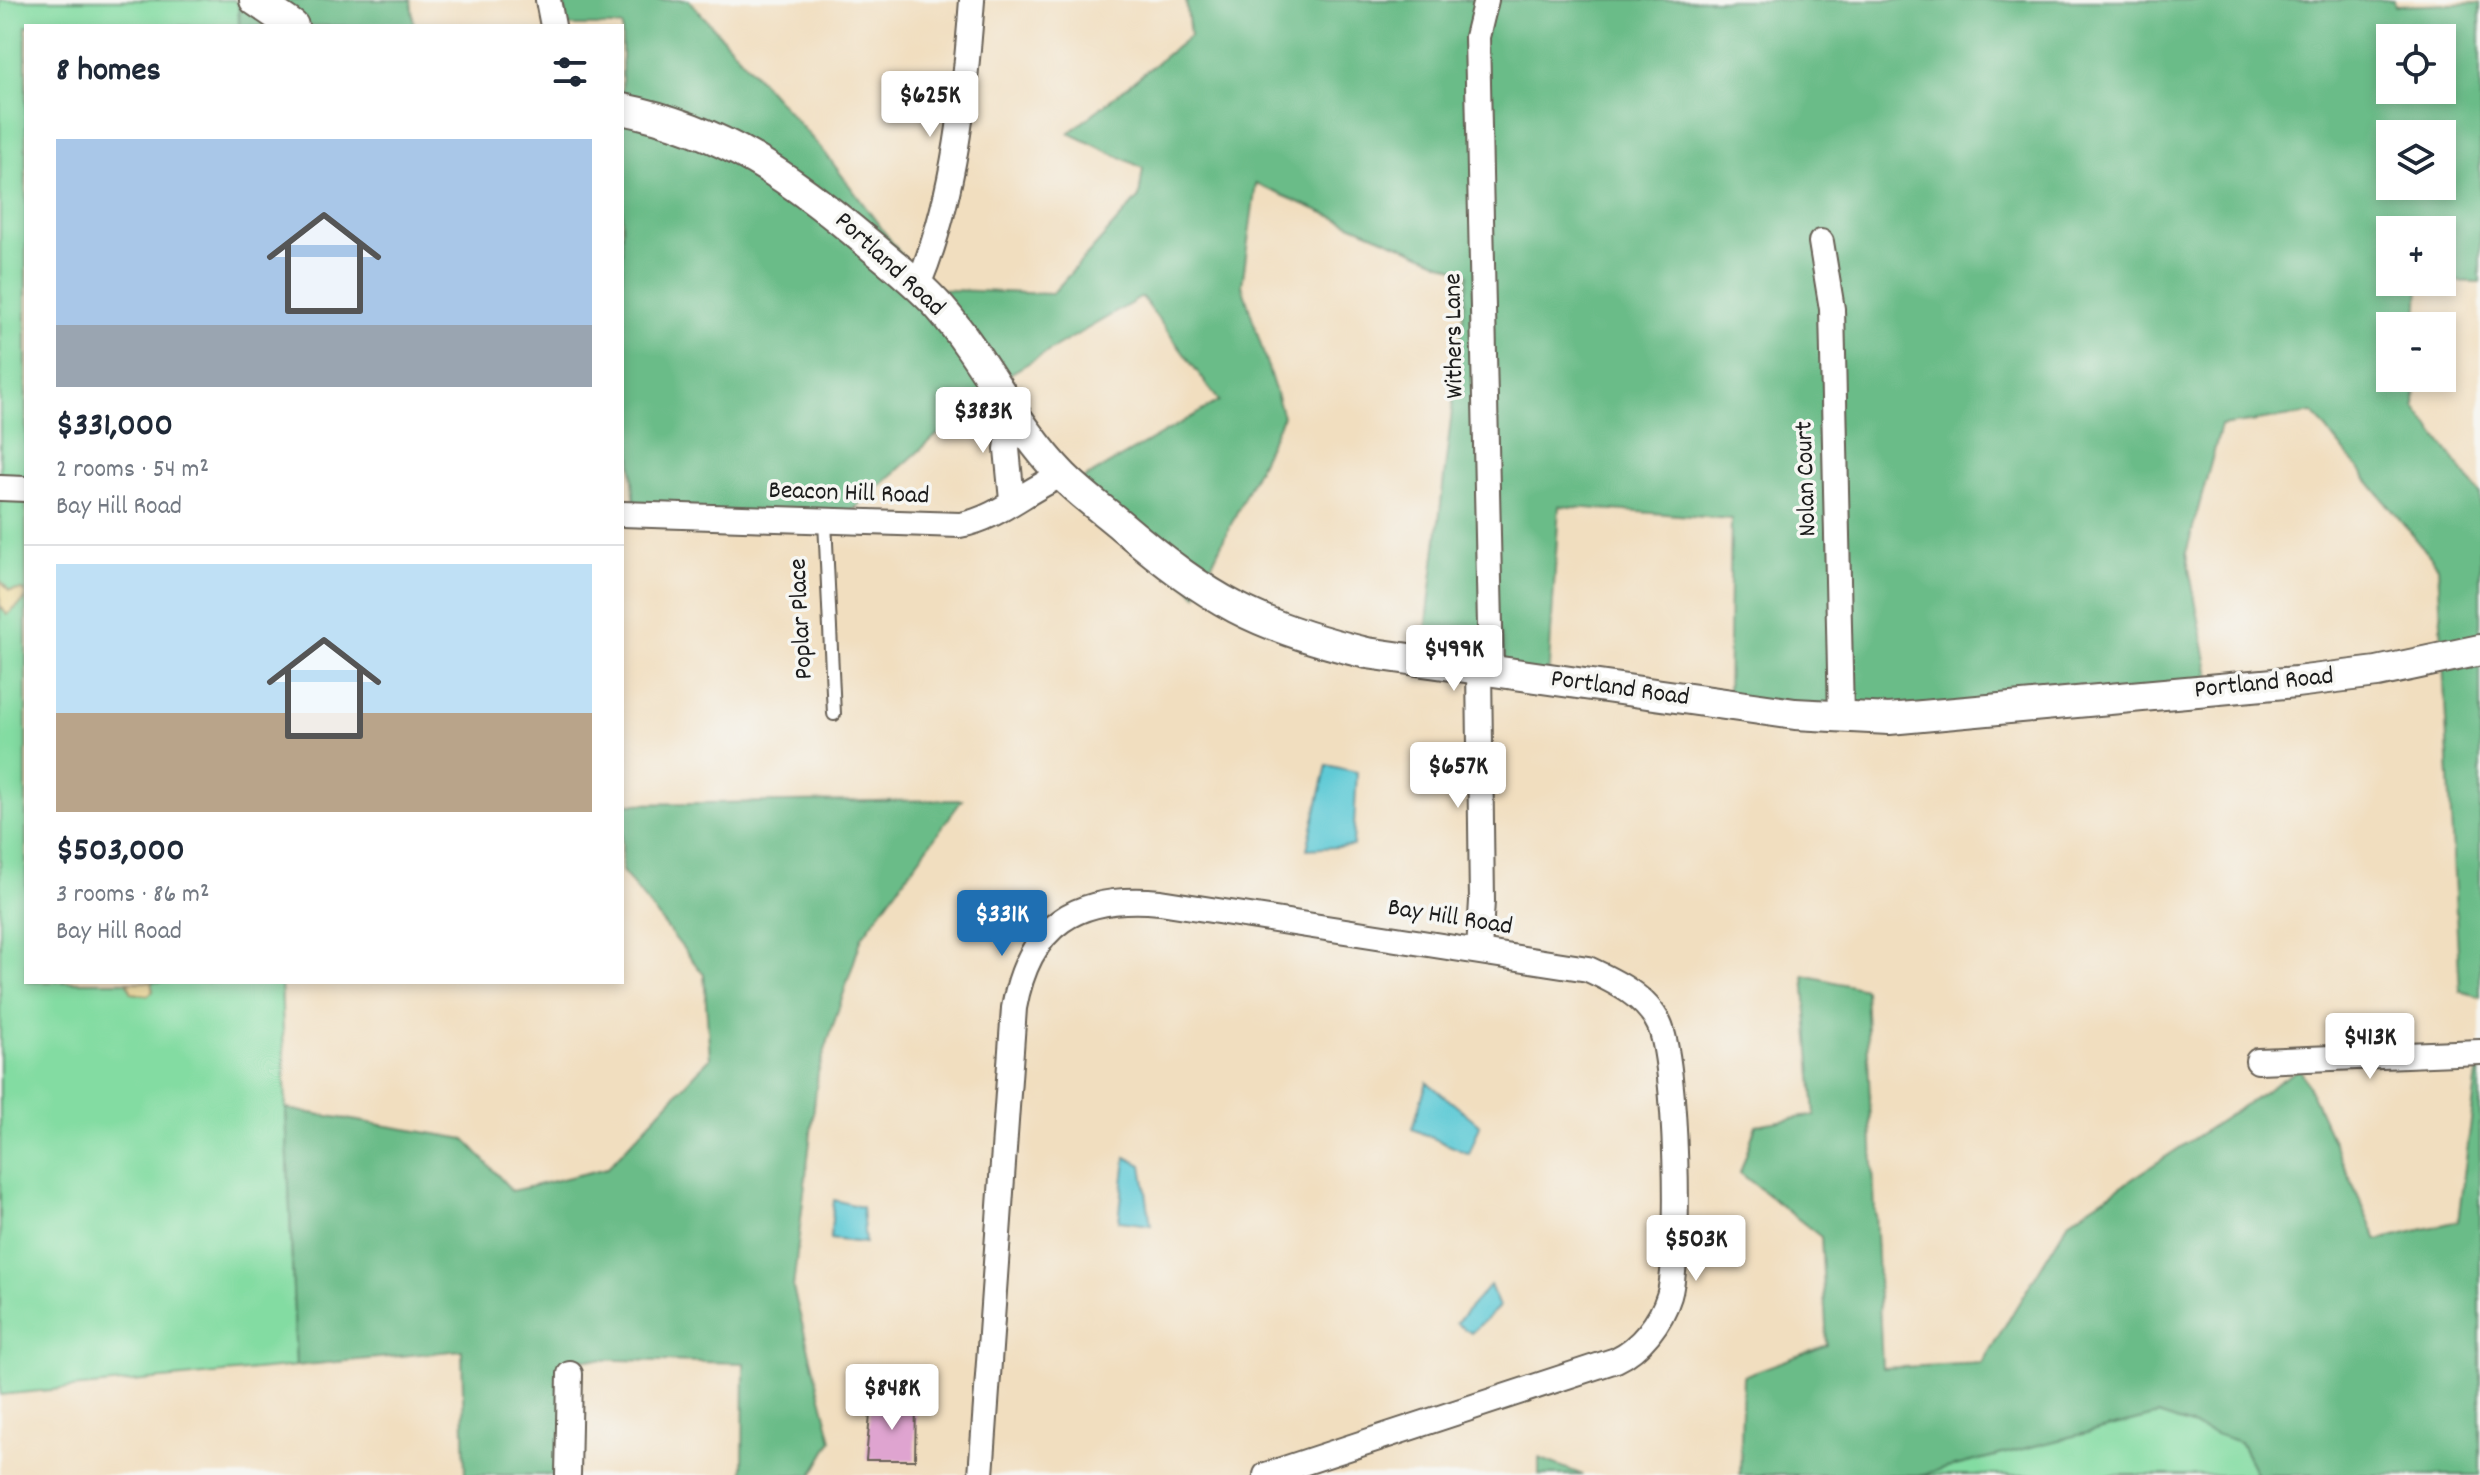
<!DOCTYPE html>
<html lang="en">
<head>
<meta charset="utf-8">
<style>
  body { margin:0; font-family:Dekko,sans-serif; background:#f6f6f7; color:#1f2937; height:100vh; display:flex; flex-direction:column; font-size:30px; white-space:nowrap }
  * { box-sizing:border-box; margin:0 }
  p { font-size:26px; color:#747a83 }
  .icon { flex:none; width:44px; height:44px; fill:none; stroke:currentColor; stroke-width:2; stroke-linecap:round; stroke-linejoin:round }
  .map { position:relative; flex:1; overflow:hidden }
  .panel { position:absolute; left:24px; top:24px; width:600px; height:960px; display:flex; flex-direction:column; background:#fff; border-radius:0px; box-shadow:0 4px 12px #0003 }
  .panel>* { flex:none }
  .buttons { position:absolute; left:2376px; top:24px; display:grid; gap:16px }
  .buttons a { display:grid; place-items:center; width:80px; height:80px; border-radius:0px; background:#fff; box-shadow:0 4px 12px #0003; font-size:40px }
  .price { position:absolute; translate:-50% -68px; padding:0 18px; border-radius:8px; background:#fff; color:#222; font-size:26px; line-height:52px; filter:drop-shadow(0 2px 4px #0008) }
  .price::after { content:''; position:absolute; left:50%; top:48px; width:24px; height:18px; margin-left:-12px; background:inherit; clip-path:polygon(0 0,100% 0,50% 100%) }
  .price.on { background:#1f6fb2; color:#fff }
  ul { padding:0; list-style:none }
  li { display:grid; align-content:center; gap:16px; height:424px; padding:0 32px }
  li+li { border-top:2px solid #e0e1e3 }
  li span { display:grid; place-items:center; height:248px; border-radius:0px; color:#555 }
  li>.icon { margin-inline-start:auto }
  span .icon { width:144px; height:144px; fill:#fffc; stroke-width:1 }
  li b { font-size:34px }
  h2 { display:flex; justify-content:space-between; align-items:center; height:96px; padding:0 32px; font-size:34px }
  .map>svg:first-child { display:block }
</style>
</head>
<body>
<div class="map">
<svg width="2480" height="1475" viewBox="0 0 2480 1475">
  <rect width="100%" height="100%" fill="#f6f6f2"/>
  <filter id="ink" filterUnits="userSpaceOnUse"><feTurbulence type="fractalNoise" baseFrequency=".0125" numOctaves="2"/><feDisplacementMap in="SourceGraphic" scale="16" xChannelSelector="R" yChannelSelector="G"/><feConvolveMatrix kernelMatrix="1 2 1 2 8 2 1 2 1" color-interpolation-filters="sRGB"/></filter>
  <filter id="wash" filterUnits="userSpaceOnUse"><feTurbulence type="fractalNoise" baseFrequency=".006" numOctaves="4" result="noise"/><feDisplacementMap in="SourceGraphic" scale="32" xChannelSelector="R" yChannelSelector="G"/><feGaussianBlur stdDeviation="1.8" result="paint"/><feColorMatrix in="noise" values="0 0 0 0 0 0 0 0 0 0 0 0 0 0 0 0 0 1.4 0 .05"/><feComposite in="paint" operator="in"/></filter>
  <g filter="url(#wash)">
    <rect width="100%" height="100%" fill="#f1debf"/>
    <!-- green -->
    <path fill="#83dca2" stroke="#507c5f" stroke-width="2" d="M 0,0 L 233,0 L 238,3 L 239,26 L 26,26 L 26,982 L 281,982 L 296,1366 L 0,1395 Z
      M 2158,1415 L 2240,1442 L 2257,1475 L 1919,1475 Z"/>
    <!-- forest -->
    <path fill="#6abc88" stroke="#436c52" stroke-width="2" fill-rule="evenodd" d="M 240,0 L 411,0 L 414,26 L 239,26 Z
      M 564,0 L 689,0 L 825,153 L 927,289 L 1052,294 L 1139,197 L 1143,168 L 1069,133 L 1190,36 L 1186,0 L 2393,0 L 2395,6 L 2480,3 L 2480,282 L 2442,281 L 2442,230 L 2390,230 L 2390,282 L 2419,282 L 2417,326 L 2390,326 L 2390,378 L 2416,378 L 2415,407 L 2480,494 L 2480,997 L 2460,991 L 2438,566 L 2313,413 L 2221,426 L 2186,553 L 2212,686 L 1868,723 L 1728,701 L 1731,519 L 1559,506 L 1548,682 L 1422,665 L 1468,274 L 1256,184 L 1242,285 L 1283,416 L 1197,595 L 1073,485 L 1219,401 L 1142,297 L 996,382 L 841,521 L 635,508 L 622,338 L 622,26 L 566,26 ZM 2390,38 L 2442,38 L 2442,90 L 2390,90 ZM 2390,134 L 2442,134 L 2442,186 L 2390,186 Z
      M 962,800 L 862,937 L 818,1072 L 793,1288 L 832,1440 L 812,1475 L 743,1475 L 744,1363 L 577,1359 L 563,1475 L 465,1475 L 462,1350 L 296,1366 L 286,1109 L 465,1139 L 512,1191 L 607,1168 L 710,1058 L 704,975 L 622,871 L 622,804 Z
      M 1804,975 L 1865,989 L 1882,1368 L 1982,1363 L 2069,1221 L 2300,1068 L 2378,1240 L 2458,1221 L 2480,1051 L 2480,1475 L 2257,1475 L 2240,1442 L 2158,1415 L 1919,1475 L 1740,1475 L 1743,1376 L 1827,1345 L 1821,1237 L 1740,1173 L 1756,1125 L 1815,1115 Z
      M 1539,1458 L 1583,1475 L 1539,1475 Z"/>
    <!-- sand -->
    <path fill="#eeda9e" stroke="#857b5d" stroke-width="2" d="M 0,580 L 9,591 L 22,590 L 26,595 L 24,601 L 7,615 L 0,605 Z
      M 127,982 L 151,982 L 153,991 L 148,995 L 132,993 Z"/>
    <!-- water -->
    <path fill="#5ecad6" stroke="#3d7379" stroke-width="2" d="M 1327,765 L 1357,772 L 1353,846 L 1307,849 Z
      M 1427,1082 L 1480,1125 L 1469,1154 L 1412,1129 Z
      M 1126,1157 L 1142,1165 L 1151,1225 L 1119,1221 Z
      M 834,1200 L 862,1207 L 865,1243 L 830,1239 Z
      M 1490,1285 L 1499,1307 L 1471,1333 L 1456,1323 Z"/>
    <g id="blocks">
      <!-- building -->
      <path fill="#dfa4d0" d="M 871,1403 L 916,1403 L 915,1460 L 866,1460 Z"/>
    </g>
  </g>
  <g filter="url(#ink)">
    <use href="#blocks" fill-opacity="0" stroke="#676055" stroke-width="2"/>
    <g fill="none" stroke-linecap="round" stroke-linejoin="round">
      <!-- service casing -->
      <g stroke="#676055" stroke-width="16">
        <path id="service" d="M 825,521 L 834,714"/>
      </g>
      <!-- minor casing -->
      <g stroke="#676055" stroke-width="28">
        <path id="minor" d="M 548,0 L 553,26
          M 1486,0 L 1477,37 L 1491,671
          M 1821,242 L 1832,309 L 1841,716
          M 918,285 C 955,197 965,95 972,0
          M 0,488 L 26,489
          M 1012,500 L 1007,449 L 1013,410
          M 622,514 L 960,525 C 997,519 1028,489 1062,475
          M 1479,950 L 1482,901 L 1479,669
          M 2258,1061 L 2480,1052
          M 568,1475 L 570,1374
          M 981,1475 L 1014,1008 C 1029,924 1077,894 1160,902 L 1588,969 C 1614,981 1646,996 1659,1024 C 1677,1061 1681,1256 1669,1296 C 1661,1322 1640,1349 1616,1360 L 1266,1475"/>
      </g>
      <!-- tertiary casing -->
      <g stroke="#676055" stroke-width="34">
        <path id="tertiary" d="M 255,0 L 293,26
          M 622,109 C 723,129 793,179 869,244 C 894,265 920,285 941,309 C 986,361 1015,427 1063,476 C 1081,494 1103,510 1123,527 C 1209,600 1257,627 1367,653 L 1795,714 L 1889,719 L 2296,682 L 2377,672 L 2480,650"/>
      </g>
      <!-- service -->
      <use href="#service" stroke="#fff" stroke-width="12"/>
      <!-- minor -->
      <use href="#minor" stroke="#fff" stroke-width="24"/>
      <!-- tertiary -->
      <use href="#tertiary" stroke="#fff" stroke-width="30"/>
    </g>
  </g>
  <g text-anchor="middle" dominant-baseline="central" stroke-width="7" stroke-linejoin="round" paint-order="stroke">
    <!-- street labels -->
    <g font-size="26" fill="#1c1c1c" stroke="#f6f6f2">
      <text transform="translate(889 265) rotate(43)">Portland Road</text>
      <text transform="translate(1455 336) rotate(-91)">Withers Lane</text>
      <text transform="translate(1807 479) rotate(-92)">Nolan Court</text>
      <text transform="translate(849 494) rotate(2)">Beacon Hill Road</text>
      <text transform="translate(802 619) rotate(-93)">Poplar Place</text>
      <text transform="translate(2264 684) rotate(-6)">Portland Road</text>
      <text transform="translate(1620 689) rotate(8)">Portland Road</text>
      <text transform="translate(1450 918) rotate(9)">Bay Hill Road</text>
    </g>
  </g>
</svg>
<div class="buttons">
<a><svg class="icon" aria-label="locate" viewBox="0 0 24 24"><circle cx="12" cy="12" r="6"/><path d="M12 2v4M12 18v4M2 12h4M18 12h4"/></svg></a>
<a><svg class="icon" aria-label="layers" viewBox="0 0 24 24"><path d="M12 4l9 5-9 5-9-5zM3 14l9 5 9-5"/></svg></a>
<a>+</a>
<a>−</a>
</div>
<b class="price" style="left:930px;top:139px">$625K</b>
<b class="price" style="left:983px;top:455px">$383K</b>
<b class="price" style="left:1454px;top:693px">$499K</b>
<b class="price" style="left:1458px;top:810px">$657K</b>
<b class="price on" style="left:1002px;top:958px">$331K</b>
<b class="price" style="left:2370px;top:1081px">$413K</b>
<b class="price" style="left:1696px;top:1283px">$503K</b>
<b class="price" style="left:892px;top:1432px">$848K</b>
<section class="panel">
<h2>8 homes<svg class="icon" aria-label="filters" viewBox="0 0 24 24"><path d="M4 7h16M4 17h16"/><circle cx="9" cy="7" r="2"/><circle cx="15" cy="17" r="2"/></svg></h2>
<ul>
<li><span style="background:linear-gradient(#a9c7e8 75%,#9aa5b1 0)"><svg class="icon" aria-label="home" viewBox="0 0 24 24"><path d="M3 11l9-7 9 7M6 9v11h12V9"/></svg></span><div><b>$331,000</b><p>2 rooms · 54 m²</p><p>Bay Hill Road</p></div></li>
<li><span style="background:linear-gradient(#bfe0f5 60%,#b9a48a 0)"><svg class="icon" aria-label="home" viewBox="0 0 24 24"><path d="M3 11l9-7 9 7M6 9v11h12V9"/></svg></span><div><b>$503,000</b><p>3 rooms · 86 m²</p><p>Bay Hill Road</p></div></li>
</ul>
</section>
</div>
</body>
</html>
